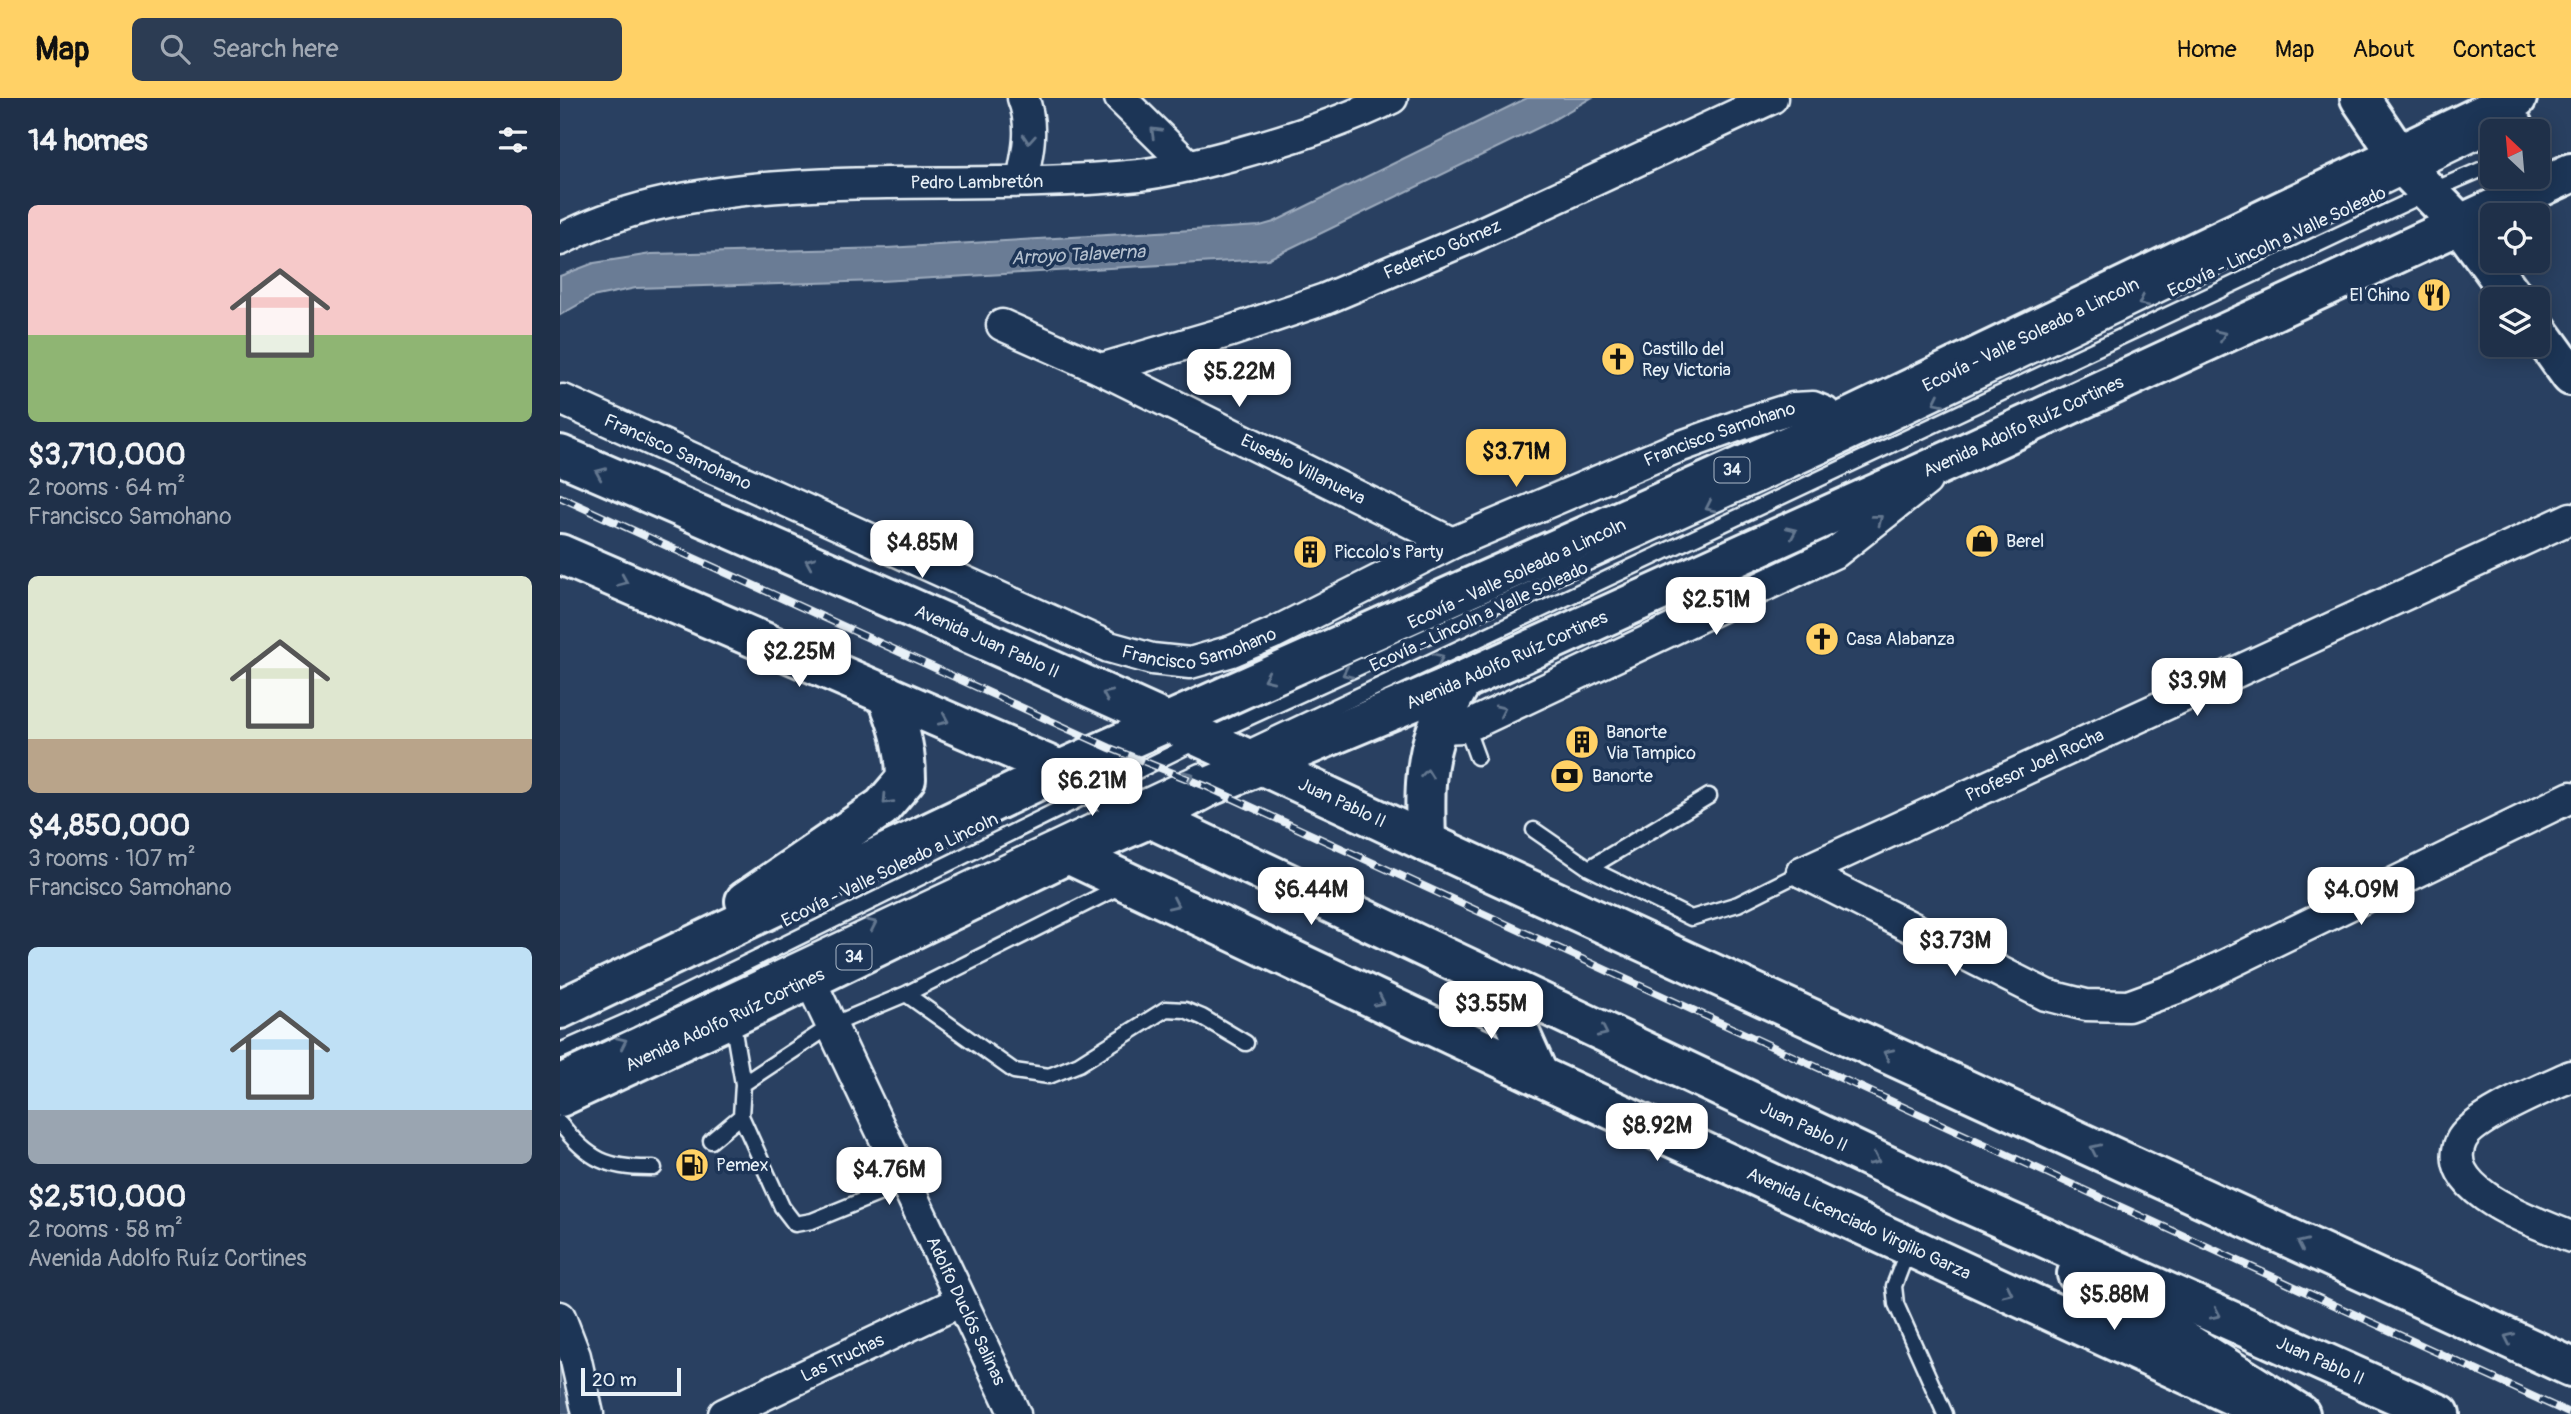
<!DOCTYPE html>
<html lang="en">
<head>
<meta charset="utf-8">
<style>
  body { margin:0; font-family:Pangolin,sans-serif; background:#2c3c53; color:#f1f3f6; height:100vh; display:flex; flex-direction:column; font-size:26px; white-space:nowrap }
  * { box-sizing:border-box; margin:0 }
  p { font-size:23px; color:#a1a9b4 }
  .icon { flex:none; width:38px; height:38px; fill:none; stroke:currentColor; stroke-width:2; stroke-linecap:round; stroke-linejoin:round }
  .map { position:relative; flex:1; overflow:hidden }
  .panel { display:flex; flex-direction:column; background:#1f3049; width:560px }
  .panel>* { flex:none }
  .needle { width:46px; rotate:334deg }
  .fabs { position:absolute; left:1920px; top:21px; display:grid; gap:14px }
  .fabs a { display:grid; place-items:center; width:70px; height:70px; border-radius:10px; background:#1f3049; box-shadow:0 4px 18px #0003,0 0 0 2px #3c4b61; font-size:35px }
  .scale { position:absolute; left:21px; bottom:18px; width:100px; box-sizing:border-box; padding-left:7px; border:4px solid #e8f1f8; border-top:0; font-size:19px; line-height:24px; white-space:nowrap; color:#e8f1f8; -webkit-text-stroke:5px #1d3557; paint-order:stroke }
  .price { position:absolute; translate:-50% -60px; padding:0 16px; border-radius:14px; background:#fff; color:#222; font-size:23px; line-height:46px; filter:drop-shadow(0 2px 4px #0008) }
  .price::after { content:''; position:absolute; left:50%; top:42px; width:21px; height:16px; margin-left:-10px; background:inherit; clip-path:polygon(0 0,100% 0,50% 100%) }
  .price.on { background:#ffd166; color:#111 }
  ul { padding:0; list-style:none }
  li { display:grid; align-content:center; gap:14px; height:371px; padding:0 28px }
  li span { display:grid; place-items:center; height:217px; border-radius:10px; color:#555 }
  li>.icon { margin-inline-start:auto }
  span .icon { width:126px; height:126px; fill:#fffc; stroke-width:1 }
  li b { font-size:30px }
  h2 { display:flex; justify-content:space-between; align-items:center; height:84px; padding:0 28px; font-size:30px }
  header { display:flex; align-items:center; gap:42px; box-sizing:border-box; height:98px; padding:0 35px; background:#ffd166; color:#111 }
  header strong { font-size:33px }
  nav { display:flex; gap:38px; margin-inline-start:auto; font-size:24px }
  .search { width:490px; height:63px; background:#2c3c53; display:flex; align-items:center; gap:18px; box-sizing:border-box; padding:0 24px; border-radius:10px; color:#a1a9b4; font-size:26px }
  main { display:flex; flex:1; min-height:0 }
  .map>svg:first-child { display:block }
</style>
</head>
<body>
<header>
<strong>Map</strong>
<div class="search"><svg class="icon" aria-label="search" viewBox="0 0 24 24"><circle cx="10" cy="10" r="6"/><path d="M15 15l6 6"/></svg>Search here</div>
<nav><a>Home</a><a>Map</a><a>About</a><a>Contact</a></nav>
</header>
<main>
<section class="panel">
<h2>14 homes<svg class="icon" aria-label="filters" viewBox="0 0 24 24"><path d="M4 7h16M4 17h16"/><circle cx="9" cy="7" r="2"/><circle cx="15" cy="17" r="2"/></svg></h2>
<ul>
<li><span style="background:linear-gradient(#f6c9c9 60%,#8fb573 0)"><svg class="icon" aria-label="home" viewBox="0 0 24 24"><path d="M3 11l9-7 9 7M6 9v11h12V9"/></svg></span><div><b>$3,710,000</b><p>2 rooms · 64 m²</p><p>Francisco Samohano</p></div></li>
<li><span style="background:linear-gradient(#dfe7d0 75%,#b9a48a 0)"><svg class="icon" aria-label="home" viewBox="0 0 24 24"><path d="M3 11l9-7 9 7M6 9v11h12V9"/></svg></span><div><b>$4,850,000</b><p>3 rooms · 107 m²</p><p>Francisco Samohano</p></div></li>
<li><span style="background:linear-gradient(#bfe0f5 75%,#9aa5b1 0)"><svg class="icon" aria-label="home" viewBox="0 0 24 24"><path d="M3 11l9-7 9 7M6 9v11h12V9"/></svg></span><div><b>$2,510,000</b><p>2 rooms · 58 m²</p><p>Avenida Adolfo Ruíz Cortines</p></div></li>
</ul>
</section>
<div class="map">
<svg width="2011" height="1316" viewBox="0 0 2011 1316">
  <rect width="100%" height="100%" fill="#294061"/>
  <filter id="ink" filterUnits="userSpaceOnUse"><feTurbulence type="fractalNoise" baseFrequency=".0143" numOctaves="2"/><feDisplacementMap in="SourceGraphic" scale="14" xChannelSelector="R" yChannelSelector="G"/><feConvolveMatrix kernelMatrix="1 2 1 2 8 2 1 2 1" color-interpolation-filters="sRGB"/></filter>
  <g filter="url(#ink)">
    <!-- green -->
    <path fill="#415774" stroke="#94a4b6" stroke-width="2" d="M 0,1241 L 21,1316 L 0,1316 Z"/>
    <!-- water -->
    <path fill="#6b7c95" stroke="#9dabbd" stroke-width="2" d="M 967,0 L 1031,0 L 986,26 L 708,161 L 321,183 L 76,190 L 32,199 L 0,217 L 0,178 L 34,165 L 91,156 L 327,150 L 700,128 L 714,124 Z"/>
    <g fill="none" stroke-linecap="round" stroke-linejoin="round">
      <!-- lane casing -->
      <g stroke="#e8f1f8" stroke-width="19">
        <path id="lane" d="M 1941,33 L 1964,22
          M 906,629 L 917,659
          M 683,652 L 1869,94 L 1932,67
          M 974,732 L 1029,770 L 1131,820 L 1178,806 L 1242,774
          M 1029,770 L 1149,698
          M 346,896 L 454,973 L 489,978 L 519,966 L 606,911 L 625,912 L 642,919 L 686,945
          M 0,953 L 70,922 L 642,641 L 1288,346 L 1932,37
          M 0,973 L 639,673
          M 183,986 L 272,927 L 346,896 L 561,788
          M 181,1018 L 222,1109 L 235,1126 L 252,1123 L 345,1085
          M 0,1025 C 28,1062 48,1071 94,1070
          M 151,1043 L 181,1018 L 183,986 L 172,922
          M 1349,1149 L 1334,1188 L 1336,1206 L 1385,1316"/>
      </g>
      <!-- street casing -->
      <g stroke="#e8f1f8" stroke-width="35">
        <g id="street">
          <path d="M 560,0 L 629,68"/>
          <path d="M 462,82 C 468,54 474,28 463,0"/>
          <path id="s1" d="M 0,142 C 60,110 126,98 193,91 C 321,79 451,90 579,77 C 611,73 642,65 672,57 C 727,42 781,25 832,0"/>
          <path id="s2" d="M 442,227 L 541,271 L 892,445"/>
          <path id="s3" d="M 541,271 L 671,233 L 765,201 L 910,140 L 1212,0"/>
          <path id="s4" d="M 3,302 L 549,549 L 592,561 L 630,565 L 672,553 L 714,535 L 892,445 L 1116,350 L 1188,324 L 1233,310 L 1253,309 L 1265,314 L 1277,326"/>
          <path d="M 877,630 L 906,629 L 1276,454 L 1366,383"/>
          <path d="M 1242,774 L 1486,897 L 1526,907 L 1568,908 L 1620,889 L 2011,699"/>
          <path id="s5" d="M 1242,774 L 2011,420"/>
          <path id="s6" d="M 249,880 L 455,1316"/>
          <path d="M 2011,978 C 1987,989 1911,1020 1901,1043 C 1878,1094 1979,1125 2011,1139"/>
          <path d="M 0,1219 L 15,1258 L 28,1316"/>
          <path id="s7" d="M 164,1316 L 401,1203"/>
        </g>
      </g>
      <!-- secondary casing -->
      <g stroke="#e8f1f8" stroke-width="44">
        <g id="secondary">
          <path d="M 1800,0 L 1851,76 L 1900,126 L 1955,201"/>
          <path d="M 1978,232 L 2011,278"/>
          <path id="s8" d="M 0,357 C 291,482 581,609 866,744 L 2011,1269"/>
          <path id="s9" d="M 0,456 L 500,672 L 539,690 L 590,720 L 1400,1102 L 1880,1316"/>
          <path id="s10" d="M 508,756 L 979,978 L 1713,1316"/>
          <path d="M 937,884 L 979,978"/>
          <path d="M 1517,1176 L 1740,1316"/>
        </g>
      </g>
      <!-- primary casing -->
      <g stroke="#e8f1f8" stroke-width="44">
        <g id="primary">
          <path d="M 866,744 C 865,706 863,668 877,631 C 883,615 894,599 902,583"/>
          <path d="M 185,803 L 322,709 L 346,681 C 346,649 338,624 326,596"/>
          <path d="M 0,911 L 500,672 L 1277,326 L 1957,0"/>
          <path id="s11" d="M 0,999 L 172,919 L 508,756 L 590,720 L 648,689 L 902,583 L 1397,359 L 2011,75"/>
        </g>
      </g>
      <!-- lane -->
      <use href="#lane" stroke="#1d3557" stroke-width="14"/>
      <!-- street -->
      <use href="#street" stroke="#1d3557" stroke-width="30"/>
      <!-- secondary -->
      <use href="#secondary" stroke="#1d3557" stroke-width="38"/>
      <!-- primary -->
      <use href="#primary" stroke="#1d3557" stroke-width="38"/>
      <!-- rail casing -->
      <g stroke="#e8f1f8" stroke-width="8">
        <path id="rail" d="M 0,399 L 550,650 L 648,689 L 2011,1316"/>
      </g>
      <!-- rail -->
      <use href="#rail" stroke="#1d3557" stroke-width="5" stroke-dasharray="16" stroke-linecap="butt"/>
    </g>
    <!-- one-way arrows -->
    <defs><path id="oneway-chevron" d="M-2-3.5L2.5 0L-2 3.5" fill="none" stroke-width="1.6" stroke-linecap="round" stroke-linejoin="round" transform="scale(1.75)"/></defs>
    <g stroke="#64778f">
      <use href="#oneway-chevron" transform="translate(595 34) rotate(-136)"/>
      <use href="#oneway-chevron" transform="translate(469 41) rotate(94)"/>
      <use href="#oneway-chevron" transform="translate(1583 204) rotate(154)"/>
      <use href="#oneway-chevron" transform="translate(1661 237) rotate(-25)"/>
      <use href="#oneway-chevron" transform="translate(1378 303) rotate(154)"/>
      <use href="#oneway-chevron" transform="translate(40 375) rotate(-157)"/>
      <use href="#oneway-chevron" transform="translate(1150 409) rotate(155)"/>
      <use href="#oneway-chevron" transform="translate(1318 421) rotate(-38)"/>
      <use href="#oneway-chevron" transform="translate(1232 434) rotate(-24)"/>
      <use href="#oneway-chevron" transform="translate(250 464) rotate(-157)"/>
      <use href="#oneway-chevron" transform="translate(63 483) rotate(23)"/>
      <use href="#oneway-chevron" transform="translate(879 560) rotate(-25)"/>
      <use href="#oneway-chevron" transform="translate(787 575) rotate(155)"/>
      <use href="#oneway-chevron" transform="translate(708 580) rotate(156)"/>
      <use href="#oneway-chevron" transform="translate(547 597) rotate(-156)"/>
      <use href="#oneway-chevron" transform="translate(941 612) rotate(-25)"/>
      <use href="#oneway-chevron" transform="translate(384 622) rotate(24)"/>
      <use href="#oneway-chevron" transform="translate(867 676) rotate(-84)"/>
      <use href="#oneway-chevron" transform="translate(629 678) rotate(-25)"/>
      <use href="#oneway-chevron" transform="translate(327 702) rotate(133)"/>
      <use href="#oneway-chevron" transform="translate(614 806) rotate(25)"/>
      <use href="#oneway-chevron" transform="translate(312 826) rotate(-25)"/>
      <use href="#oneway-chevron" transform="translate(820 903) rotate(25)"/>
      <use href="#oneway-chevron" transform="translate(1043 934) rotate(25)"/>
      <use href="#oneway-chevron" transform="translate(62 944) rotate(-25)"/>
      <use href="#oneway-chevron" transform="translate(1328 956) rotate(-155)"/>
      <use href="#oneway-chevron" transform="translate(1535 1051) rotate(-155)"/>
      <use href="#oneway-chevron" transform="translate(1315 1062) rotate(25)"/>
      <use href="#oneway-chevron" transform="translate(1742 1146) rotate(-155)"/>
      <use href="#oneway-chevron" transform="translate(1448 1194) rotate(25)"/>
      <use href="#oneway-chevron" transform="translate(1656 1216) rotate(24)"/>
      <use href="#oneway-chevron" transform="translate(1949 1240) rotate(-155)"/>
    </g>
  </g>
  <!-- icons -->
  <defs>
    <g id="restaurant-disc" transform="scale(1.75)"><circle r="9.5" fill="#ffd166" stroke="#1d3557"/><path d="M-5-6h1v4h1v-4h1v4h1v-4h1v5L-1.5 .5V6h-2V.5L-5-1ZM5-6V6H3V1.5H1.5Q1.5-4 5-6Z" fill="#111"/></g>
    <g id="church-disc" transform="scale(1.75)"><circle r="9.5" fill="#ffd166" stroke="#1d3557"/><path d="M-1.2-6h2.4v3.5h3.3v2.4h-3.3V6h-2.4V-.1h-3.3v-2.4h3.3Z" fill="#111"/></g>
    <g id="shop-disc" transform="scale(1.75)"><circle r="9.5" fill="#ffd166" stroke="#1d3557"/><path d="M-5-2.5h2.3a2.7 3.5 0 0 1 5.4 0H5L5.5 6h-11ZM-1.5-2.5h3a1.5 2.3 0 0 0-3 0Z" fill="#111"/></g>
    <g id="building-disc" transform="scale(1.75)"><circle r="9.5" fill="#ffd166" stroke="#1d3557"/><path d="M-4-6H4V6H1V3H-1V6H-4ZM-2.5-4.3h1.7v1.8h-1.7ZM.8-4.3h1.7v1.8H.8ZM-2.5-1h1.7V.8h-1.7ZM.8-1h1.7V.8H.8Z" fill="#111"/></g>
    <g id="bank-disc" transform="scale(1.75)"><circle r="9.5" fill="#ffd166" stroke="#1d3557"/><path d="M-6-4H6V4H-6ZM0-2.3a2.3 2.3 0 1 0 0 4.6a2.3 2.3 0 1 0 0-4.6Z" fill="#111"/></g>
    <g id="fuel-disc" transform="scale(1.75)"><circle r="9.5" fill="#ffd166" stroke="#1d3557"/><path d="M-5.5-6h7V0h2V4h1.3V-2.5L3-4.5l.8-.8L6-3V5H2.5V1h-1V6h-7ZM-4.2-4.7v3.2H.2V-4.7Z" fill="#111"/></g>
  </defs>
  <g fill-rule="evenodd">
    <use href="#restaurant-disc" x="1874" y="197"/>
    <use href="#church-disc" x="1058" y="261"/>
    <use href="#shop-disc" x="1422" y="443"/>
    <use href="#building-disc" x="750" y="454"/>
    <use href="#church-disc" x="1262" y="541"/>
    <use href="#building-disc" x="1022" y="644"/>
    <use href="#bank-disc" x="1007" y="678"/>
    <use href="#fuel-disc" x="132" y="1067"/>
  </g>
  <g text-anchor="middle" dominant-baseline="central" stroke-width="7" stroke-linejoin="round" paint-order="stroke">
    <!-- shield labels -->
    <g fill="#1d3557" stroke="#abb9c8" stroke-width="2">
      <rect x="1154.5" y="359.5" width="35" height="25" rx="5"/>
      <rect x="276.5" y="846.5" width="35" height="25" rx="5"/>
    </g>
    <g font-size="16" font-weight="bold" fill="#e8f1f8">
      <text x="1172" y="372">34</text>
      <text x="294" y="859">34</text>
    </g>
    <!-- street labels -->
    <g font-size="18" fill="#e8f1f8" stroke="#1d3557">
      <text stroke="none"><textPath href="#s1" startOffset="425">Pedro Lambretón</textPath></text>
      <text transform="translate(1717 144) rotate(-25)">Ecovía - Lincoln a Valle Soleado</text>
      <text stroke="none"><textPath href="#s3" startOffset="362">Federico Gómez</textPath></text>
      <text transform="translate(1471 237) rotate(-26)">Ecovía - Valle Soleado a Lincoln</text>
      <text stroke="none"><textPath href="#s11" startOffset="1610">Avenida Adolfo Ruíz Cortines</textPath></text>
      <text stroke="none"><textPath href="#s4" startOffset="1260">Francisco Samohano</textPath></text>
      <text stroke="none"><textPath href="#s4" startOffset="126">Francisco Samohano</textPath></text>
      <text stroke="none"><textPath href="#s2" startOffset="334">Eusebio Villanueva</textPath></text>
      <text transform="translate(957 476) rotate(-25)">Ecovía - Valle Soleado a Lincoln</text>
      <text transform="translate(919 519) rotate(-25)">Ecovía - Lincoln a Valle Soleado</text>
      <text stroke="none"><textPath href="#s4" startOffset="693">Francisco Samohano</textPath></text>
      <text stroke="none"><textPath href="#s8" startOffset="466">Avenida Juan Pablo II</textPath></text>
      <text stroke="none"><textPath href="#s11" startOffset="1043">Avenida Adolfo Ruíz Cortines</textPath></text>
      <text stroke="none"><textPath href="#s5" startOffset="256">Profesor Joel Rocha</textPath></text>
      <text stroke="none"><textPath href="#s8" startOffset="856">Juan Pablo II</textPath></text>
      <text transform="translate(330 772) rotate(-26)">Ecovía - Valle Soleado a Lincoln</text>
      <text stroke="none"><textPath href="#s11" startOffset="182">Avenida Adolfo Ruíz Cortines</textPath></text>
      <text stroke="none"><textPath href="#s9" startOffset="1370">Juan Pablo II</textPath></text>
      <text stroke="none"><textPath href="#s10" startOffset="873">Avenida Licenciado Virgilio Garza</textPath></text>
      <text stroke="none"><textPath href="#s6" startOffset="368">Adolfo Duclós Salinas</textPath></text>
      <text stroke="none"><textPath href="#s7" startOffset="131">Las Truchas</textPath></text>
      <text stroke="none"><textPath href="#s9" startOffset="1937">Juan Pablo II</textPath></text>
    </g>
    <!-- poi labels -->
    <g font-size="18" fill="#e8f1f8" stroke="#1d3557" text-anchor="start">
      <text x="1850" y="197" text-anchor="end">El Chino</text>
      <text x="1082" y="251">Castillo del<tspan x="1082" dy="21">Rey Victoria</tspan></text>
      <text x="1446" y="443">Berel</text>
      <text x="774" y="454">Piccolo's Party</text>
      <text x="1286" y="541">Casa Alabanza</text>
      <text x="1046" y="634">Banorte<tspan x="1046" dy="21">Via Tampico</tspan></text>
      <text x="1032" y="678">Banorte</text>
      <text x="156" y="1067">Pemex</text>
    </g>
    <!-- water labels -->
    <g font-size="19" font-style="italic" fill="#b6c2d0" stroke="#1d3557">
      <text transform="translate(518 157) rotate(-3)">Arroyo Talaverna</text>
    </g>
  </g>
</svg>
<div class="fabs">
<a><svg class="needle" viewBox="-14 -14 28 28"><path d="M0-13l5 13h-10z" fill="#e53935"/><path d="M0 13l5-13h-10z" fill="#a1a9b4"/></svg></a>
<a><svg class="icon" aria-label="locate" viewBox="0 0 24 24"><circle cx="12" cy="12" r="6"/><path d="M12 2v4M12 18v4M2 12h4M18 12h4"/></svg></a>
<a><svg class="icon" aria-label="layers" viewBox="0 0 24 24"><path d="M12 4l9 5-9 5-9-5zM3 14l9 5 9-5"/></svg></a>
</div>
<div class="scale">20 m</div>
<b class="price" style="left:679px;top:311px">$5.22M</b>
<b class="price on" style="left:956px;top:391px">$3.71M</b>
<b class="price" style="left:362px;top:482px">$4.85M</b>
<b class="price" style="left:1156px;top:539px">$2.51M</b>
<b class="price" style="left:239px;top:591px">$2.25M</b>
<b class="price" style="left:1637px;top:620px">$3.9M</b>
<b class="price" style="left:532px;top:720px">$6.21M</b>
<b class="price" style="left:751px;top:829px">$6.44M</b>
<b class="price" style="left:1801px;top:829px">$4.09M</b>
<b class="price" style="left:1395px;top:880px">$3.73M</b>
<b class="price" style="left:931px;top:943px">$3.55M</b>
<b class="price" style="left:1097px;top:1065px">$8.92M</b>
<b class="price" style="left:329px;top:1109px">$4.76M</b>
<b class="price" style="left:1554px;top:1234px">$5.88M</b>
</div>
</main>
</body>
</html>
